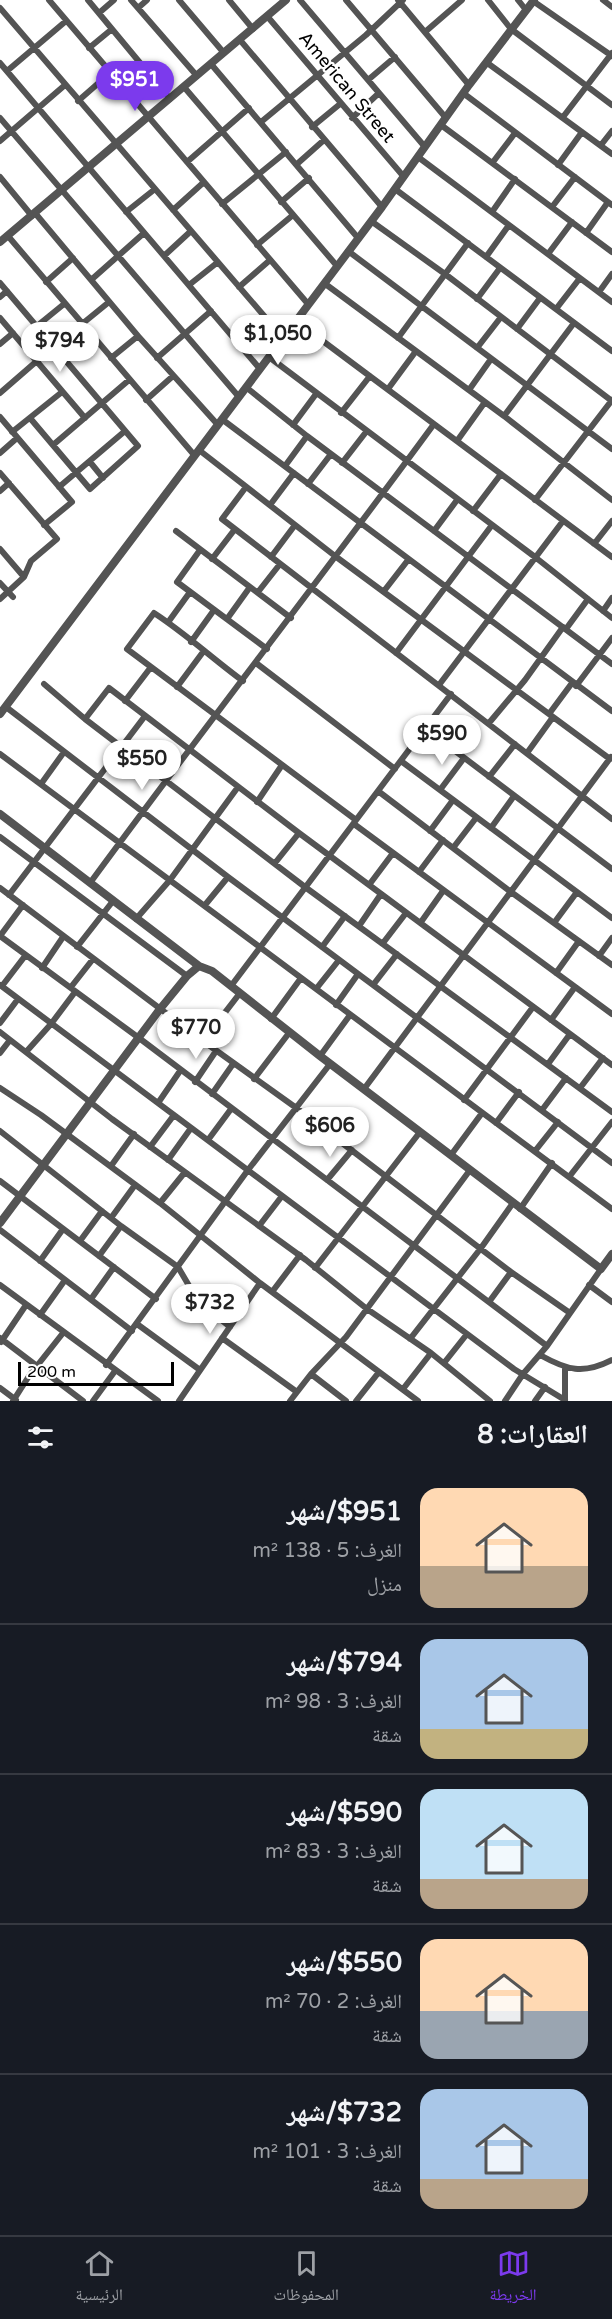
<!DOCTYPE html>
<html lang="ar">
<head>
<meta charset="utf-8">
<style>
  body { margin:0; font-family:"Varela Round","Noto Naskh Arabic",sans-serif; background:#20242c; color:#f1f3f6; direction:rtl; height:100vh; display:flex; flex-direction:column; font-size:22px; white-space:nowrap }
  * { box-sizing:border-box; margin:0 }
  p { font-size:20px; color:#9ea1a6 }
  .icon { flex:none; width:33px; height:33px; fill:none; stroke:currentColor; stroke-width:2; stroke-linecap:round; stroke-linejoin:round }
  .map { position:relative; height:1401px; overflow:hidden; direction:ltr }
  .drawer { display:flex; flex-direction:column; background:#171b24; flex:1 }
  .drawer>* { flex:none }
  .scale { position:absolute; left:18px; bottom:15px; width:156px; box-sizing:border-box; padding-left:6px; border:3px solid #000; border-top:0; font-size:16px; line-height:21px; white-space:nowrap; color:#000; -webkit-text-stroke:4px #fff; paint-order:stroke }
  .price { position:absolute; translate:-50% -51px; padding:0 14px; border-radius:21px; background:#fff; color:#222; font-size:20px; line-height:39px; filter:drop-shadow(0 2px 3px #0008) }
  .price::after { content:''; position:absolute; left:50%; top:36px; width:18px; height:14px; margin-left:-9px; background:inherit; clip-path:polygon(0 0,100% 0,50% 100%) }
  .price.current { background:#7c3aed; color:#fff }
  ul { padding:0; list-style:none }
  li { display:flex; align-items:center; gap:18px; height:150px; padding:0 24px }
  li+li { border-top:2px solid #363941 }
  li span { display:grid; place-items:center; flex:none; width:168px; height:120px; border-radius:18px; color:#555 }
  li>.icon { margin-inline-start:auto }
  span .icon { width:72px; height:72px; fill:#fffc; stroke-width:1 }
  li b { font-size:26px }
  h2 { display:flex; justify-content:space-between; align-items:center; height:72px; padding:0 24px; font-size:26px }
  .dock { display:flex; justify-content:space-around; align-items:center; height:84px; border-top:2px solid #363941; background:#171b24; font-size:16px; color:#9ea1a6 }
  .dock a { display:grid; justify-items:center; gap:3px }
  .dock .current { color:#7c3aed }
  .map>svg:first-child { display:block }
</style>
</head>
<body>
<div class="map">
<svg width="612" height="1401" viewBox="0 0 612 1401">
  <rect width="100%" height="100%" fill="#fff"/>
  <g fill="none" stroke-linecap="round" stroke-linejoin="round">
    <!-- minor -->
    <path stroke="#545454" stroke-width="6" d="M 49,0 L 308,304
      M 88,0 L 170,99
      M 131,0 L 197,76
      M 179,0 L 224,53
      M 229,0 L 253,29
      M 300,0 L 425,147
      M 346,0 L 446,118
      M 398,0 L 469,85
      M 488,0 L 511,29 L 612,105
      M 518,0 L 526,10
      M 603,0 L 612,7
      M 533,1 L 612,56
      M 0,8 L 283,338
      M 138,8 L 147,0
      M 99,13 L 114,0
      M 267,16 L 404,177
      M 425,32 L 462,0
      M 240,40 L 382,207
      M 89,48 L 112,29
      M 486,62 L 612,154
      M 0,63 L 260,369
      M 211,64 L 358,238
      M 7,71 L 66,21
      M 368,80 L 395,57
      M 184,87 L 337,266
      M 463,93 L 612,205
      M 78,101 L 110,73
      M 563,117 L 612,53
      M 0,118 L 239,397
      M 352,118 L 379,93
      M 261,122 L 366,35 L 403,0
      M 441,125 L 612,252
      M 312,127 L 340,104
      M 0,141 L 65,85
      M 601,145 L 612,131
      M 418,157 L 612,302
      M 187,162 L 249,108
      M 493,162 L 515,133
      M 297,164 L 324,140
      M 558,165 L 582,132
      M 0,177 L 32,216
      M 395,189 L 612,351
      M 281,202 L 309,178
      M 222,204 L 286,152
      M 552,207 L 575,177
      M 173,210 L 204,182
      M 126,212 L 155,189
      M 492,212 L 515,179
      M 35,213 L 138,336 L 218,425
      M 371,221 L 445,274 L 612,401
      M 586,233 L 608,202
      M 8,236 L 195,456
      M 257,245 L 293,215
      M 348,251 L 612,449
      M 548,254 L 572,222
      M 165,255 L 191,231
      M 486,257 L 509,225
      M 91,280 L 144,233
      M 46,282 L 73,258
      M 0,283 L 138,446 L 90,489 L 30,418
      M 324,283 L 504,416 L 612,500
      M 189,285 L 218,262
      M 239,287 L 270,260
      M 599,292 L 612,274
      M 0,297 L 7,291
      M 477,299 L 500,268
      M 556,309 L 580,278
      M 0,318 L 85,418
      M 296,321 L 612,557
      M 82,324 L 109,302
      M 37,326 L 64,304
      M 517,329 L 540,298
      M 398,338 L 468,243
      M 0,344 L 13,333
      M 477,348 L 501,317
      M 269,357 L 535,557 L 612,618
      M 111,358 L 138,336
      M 157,358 L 211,311
      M 247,388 L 307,436 L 612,664
      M 388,389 L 416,351
      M 469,390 L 491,359
      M 0,393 L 53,347
      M 146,400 L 173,376
      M 341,413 L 370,376
      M 504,416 L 574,323
      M 0,417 L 72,502 L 44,525
      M 223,420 L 612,711
      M 293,425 L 316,394
      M 12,432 L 62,392
      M 457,441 L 485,402
      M 53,445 L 129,380
      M 199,450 L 335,556 L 610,759
      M 0,453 L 17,438
      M 90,462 L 103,478
      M 342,463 L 366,432
      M 285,466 L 307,436
      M 0,473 L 57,539 L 31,561 L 24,577 L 0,599
      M 308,484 L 331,454
      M 59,487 L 125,431
      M 246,487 L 222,519 L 612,819
      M 0,491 L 9,483
      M 535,500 L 612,400
      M 270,505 L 294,473
      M 473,511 L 501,474
      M 176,531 L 291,618
      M 434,531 L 457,500
      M 594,544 L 612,521
      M 0,549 L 24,577
      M 200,550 L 177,582 L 267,649
      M 271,557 L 295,525
      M 212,559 L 235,529
      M 0,583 L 13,597
      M 384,591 L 408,560
      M 258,592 L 280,564
      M 603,611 L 612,598
      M 227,619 L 250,587
      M 169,621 L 190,592
      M 566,629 L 588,599
      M 191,642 L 214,610
      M 396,653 L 492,525
      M 256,663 L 395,769
      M 243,681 C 213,659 185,633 154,613 L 127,649 L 356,820
      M 44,684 L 85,719 L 305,887 L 612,1112
      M 439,685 L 563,521
      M 576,686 L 612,638
      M 177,687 L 203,652
      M 125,701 L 151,667
      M 6,707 L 228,877 L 612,1163
      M 549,714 L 572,683
      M 85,719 L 109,688 L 299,833 L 612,1065
      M 489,723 L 525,680 L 563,627
      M 426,729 L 612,869
      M 527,753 L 553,717
      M 0,754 L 612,1209
      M 401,761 L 612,918
      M 489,777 L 515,744
      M 41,784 L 64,752
      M 440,790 L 464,758
      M 378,791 L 511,892 L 612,965
      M 257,802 L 282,765
      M 354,824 L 612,1014
      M 491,828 L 514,796
      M 430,831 L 453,800
      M 0,837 L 187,976
      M 453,848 L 476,818
      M 275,863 L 299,833
      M 419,872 L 443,840
      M 90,883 C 203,729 321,578 434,424
      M 369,885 L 393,853
      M 0,888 L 203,1041 L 295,1107 L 511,1272 L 570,1313
      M 9,895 L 145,716
      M 205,905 L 228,877
      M 136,919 L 170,880 L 238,787
      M 421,922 L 443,891
      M 554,923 L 577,892
      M 359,926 L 381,894
      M 0,936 L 139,1038 L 547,1346
      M 0,936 L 23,905
      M 383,943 L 406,913
      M 77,947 L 113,901
      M 322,947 L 345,916
      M 599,956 L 612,938
      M 42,968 L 63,937
      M 556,973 L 579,941
      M 0,985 L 514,1369 L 565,1400
      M 373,985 L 397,954
      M 2,986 L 25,956
      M 231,986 L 451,694
      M 71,987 L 93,959
      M 316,989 L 339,960
      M 336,1005 L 358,974
      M 271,1019 L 301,978
      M 551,1020 L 575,987
      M 0,1023 L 18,999
      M 0,1032 L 112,1119 L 306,1260 L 367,1309 L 431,1353 L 490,1401
      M 203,1041 L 240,993
      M 26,1052 L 51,1024 L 75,992
      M 0,1053 L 10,1040
      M 320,1056 L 350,1015
      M 548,1064 L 570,1034
      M 254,1079 L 289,1033
      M 195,1082 L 216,1051
      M 0,1088 L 41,1115 L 160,1203 L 260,1283 L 418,1401
      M 580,1088 L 603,1058
      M 364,1089 L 611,757
      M 212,1094 L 233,1064
      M 464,1100 L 533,1007
      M 158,1103 L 180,1071
      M 542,1110 L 566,1078
      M 496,1123 L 519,1092
      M 0,1131 L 121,1226 L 178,1267 L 198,1301 L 230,1327
      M 208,1140 L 231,1109
      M 150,1147 L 174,1115
      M 535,1151 L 558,1122
      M 451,1155 L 482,1113
      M 168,1160 L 191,1128
      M 111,1166 L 134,1134
      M 569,1177 L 612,1122
      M 327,1180 L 352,1150
      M 0,1181 L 156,1299
      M 160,1203 L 185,1172
      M 520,1209 L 552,1163
      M 111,1218 L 135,1185
      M 259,1226 L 282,1196
      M 0,1230 L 132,1331
      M 80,1241 L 102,1211
      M 99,1256 L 121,1226
      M 40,1261 L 63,1229
      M 315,1268 L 420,1132
      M 0,1285 L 158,1401
      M 589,1285 L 612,1302
      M 272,1292 L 300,1255
      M 91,1299 L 114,1267
      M 489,1302 L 511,1272
      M 40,1315 L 65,1280
      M 137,1324 L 200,1370
      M 0,1338 L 83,1401
      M 222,1338 L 297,1392
      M 410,1339 L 481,1248 L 513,1203
      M 1,1342 L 26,1305
      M 540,1355 C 567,1370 583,1375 612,1360
      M 444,1363 L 467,1334
      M 106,1365 L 248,1170 L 330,1064
      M 565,1369 L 565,1401
      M 311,1374 L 346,1401
      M 0,1388 L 16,1400
      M 403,1389 L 431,1353
      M 13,1401 L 29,1376 L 63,1333
      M 93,1401 L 115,1371
      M 179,1401 L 260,1283
      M 290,1401 L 311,1374 L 346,1337 L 470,1170
      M 356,1401 L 379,1372
      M 505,1401 L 523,1374 L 547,1346 L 601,1269
      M 535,1401 L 545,1387"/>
    <!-- tertiary -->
    <path stroke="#545454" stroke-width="8" d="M 0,242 L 286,0
      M 0,714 L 382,207 L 469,85 L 534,0
      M 0,814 L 199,966
      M 0,1223 L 160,1009 L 187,976 L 199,966 L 212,971 L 320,1056 L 601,1269 L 612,1254"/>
  </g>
  <g text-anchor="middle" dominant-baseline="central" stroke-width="4.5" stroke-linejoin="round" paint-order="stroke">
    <!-- street labels -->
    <g font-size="18" fill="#000" stroke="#fff">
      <text transform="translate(347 87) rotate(50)">American Street</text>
    </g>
  </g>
</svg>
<div class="scale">200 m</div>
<b class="price current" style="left:135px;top:112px">$951</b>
<b class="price" style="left:278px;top:366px">$1,050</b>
<b class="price" style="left:60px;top:373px">$794</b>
<b class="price" style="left:442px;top:766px">$590</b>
<b class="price" style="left:142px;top:791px">$550</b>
<b class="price" style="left:196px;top:1060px">$770</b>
<b class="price" style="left:330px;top:1158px">$606</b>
<b class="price" style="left:210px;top:1335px">$732</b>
</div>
<section class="drawer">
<h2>العقارات: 8<svg class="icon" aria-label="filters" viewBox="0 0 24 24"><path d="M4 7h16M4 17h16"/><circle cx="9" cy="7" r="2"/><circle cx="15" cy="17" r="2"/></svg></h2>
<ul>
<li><span style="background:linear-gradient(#ffd9b3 65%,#b9a48a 0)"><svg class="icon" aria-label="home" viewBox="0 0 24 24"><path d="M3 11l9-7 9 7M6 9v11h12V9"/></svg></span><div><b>$951/شهر</b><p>الغرف: 5 · 138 m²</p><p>منزل</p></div></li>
<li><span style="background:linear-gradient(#a9c7e8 75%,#c2b280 0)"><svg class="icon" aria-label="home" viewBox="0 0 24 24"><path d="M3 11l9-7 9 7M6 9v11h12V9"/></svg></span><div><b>$794/شهر</b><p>الغرف: 3 · 98 m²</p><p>شقة</p></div></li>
<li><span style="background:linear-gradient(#bfe0f5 75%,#b9a48a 0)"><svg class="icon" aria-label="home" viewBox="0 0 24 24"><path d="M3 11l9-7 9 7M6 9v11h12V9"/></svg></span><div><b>$590/شهر</b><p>الغرف: 3 · 83 m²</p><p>شقة</p></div></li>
<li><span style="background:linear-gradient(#ffd9b3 60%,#9aa5b1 0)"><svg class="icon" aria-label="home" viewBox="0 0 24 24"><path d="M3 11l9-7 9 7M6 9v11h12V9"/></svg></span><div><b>$550/شهر</b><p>الغرف: 2 · 70 m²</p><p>شقة</p></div></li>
<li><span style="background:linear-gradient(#a9c7e8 75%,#b9a48a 0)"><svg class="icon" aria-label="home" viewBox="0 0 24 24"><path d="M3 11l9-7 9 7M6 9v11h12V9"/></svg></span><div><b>$732/شهر</b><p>الغرف: 3 · 101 m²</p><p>شقة</p></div></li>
</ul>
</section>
<nav class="dock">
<a class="current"><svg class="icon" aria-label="map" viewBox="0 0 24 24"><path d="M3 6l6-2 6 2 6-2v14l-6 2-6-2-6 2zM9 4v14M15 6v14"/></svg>الخريطة</a>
<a><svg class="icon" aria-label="saved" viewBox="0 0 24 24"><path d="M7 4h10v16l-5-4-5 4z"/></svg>المحفوظات</a>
<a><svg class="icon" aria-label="home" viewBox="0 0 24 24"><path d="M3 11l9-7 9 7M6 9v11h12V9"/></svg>الرئيسية</a>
</nav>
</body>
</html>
